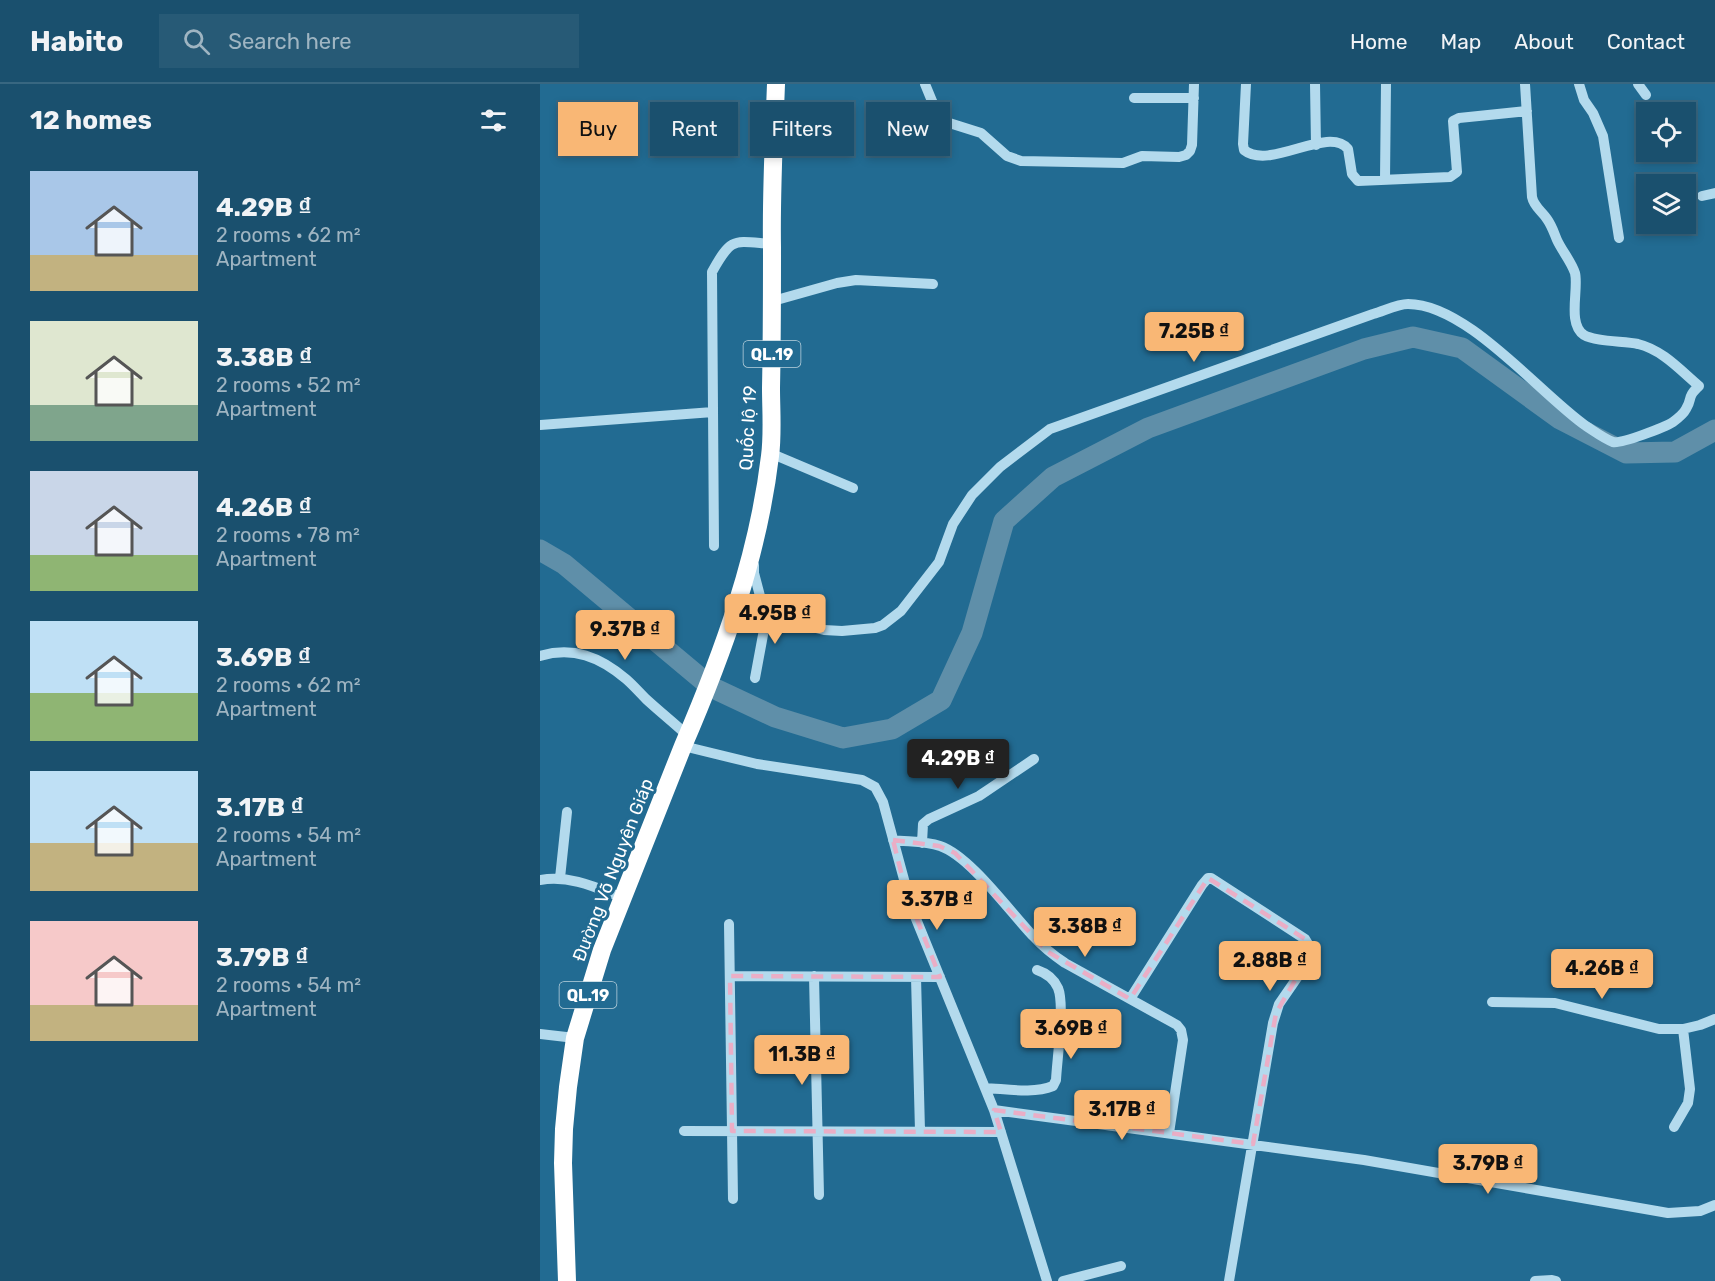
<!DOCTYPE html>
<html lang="en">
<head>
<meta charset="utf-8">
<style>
  body { margin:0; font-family:Rubik,sans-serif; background:#275a76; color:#f1f3f6; height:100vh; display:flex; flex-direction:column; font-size:22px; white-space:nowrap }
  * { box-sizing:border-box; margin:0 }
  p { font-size:20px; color:#9fb5c2 }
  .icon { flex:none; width:33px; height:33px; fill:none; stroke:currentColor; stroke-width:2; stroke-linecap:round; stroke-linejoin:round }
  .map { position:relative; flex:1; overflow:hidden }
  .details { display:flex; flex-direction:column; background:#1a506e; width:540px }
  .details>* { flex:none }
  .top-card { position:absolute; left:18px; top:18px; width:570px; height:54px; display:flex; gap:12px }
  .controls { position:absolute; left:1096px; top:18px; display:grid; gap:12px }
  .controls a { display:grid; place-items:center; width:60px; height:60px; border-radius:0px; background:#1a506e; box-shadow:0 3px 9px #0003,0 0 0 2px #386781; font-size:30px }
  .price { position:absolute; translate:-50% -51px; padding:0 14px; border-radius:6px; background:#f9b775; color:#111; font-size:20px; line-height:39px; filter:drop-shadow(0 2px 3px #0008) }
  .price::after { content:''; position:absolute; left:50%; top:36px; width:18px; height:14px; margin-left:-9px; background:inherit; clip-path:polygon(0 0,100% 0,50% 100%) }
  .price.selected { background:#222; color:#fff }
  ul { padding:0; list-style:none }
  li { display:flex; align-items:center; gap:18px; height:150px; padding:0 30px }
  li span { display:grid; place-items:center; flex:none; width:168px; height:120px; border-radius:0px; color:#555 }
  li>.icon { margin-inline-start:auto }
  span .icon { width:72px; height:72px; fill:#fffc; stroke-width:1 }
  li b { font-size:26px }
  h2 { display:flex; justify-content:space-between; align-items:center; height:72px; padding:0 30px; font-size:26px }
  .pill { padding:0 21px; border-radius:0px; background:#1a506e; box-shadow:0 3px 9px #0003,0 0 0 2px #386781; font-size:21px; line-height:54px }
  .pill.selected { background:#f9b775; color:#111 }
  header { display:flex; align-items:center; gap:36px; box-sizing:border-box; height:84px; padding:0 30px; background:#1a506e; border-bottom:2px solid #386781 }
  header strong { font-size:28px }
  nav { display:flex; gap:33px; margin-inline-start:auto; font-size:21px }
  .search { width:420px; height:54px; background:#275a76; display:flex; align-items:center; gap:15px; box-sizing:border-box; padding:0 21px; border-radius:0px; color:#9fb5c2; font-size:22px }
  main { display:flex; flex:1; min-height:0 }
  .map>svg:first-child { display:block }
</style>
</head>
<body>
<header>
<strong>Habito</strong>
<div class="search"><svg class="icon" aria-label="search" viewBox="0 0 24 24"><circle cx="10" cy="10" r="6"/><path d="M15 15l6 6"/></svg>Search here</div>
<nav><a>Home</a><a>Map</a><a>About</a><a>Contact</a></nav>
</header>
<main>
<section class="details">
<h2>12 homes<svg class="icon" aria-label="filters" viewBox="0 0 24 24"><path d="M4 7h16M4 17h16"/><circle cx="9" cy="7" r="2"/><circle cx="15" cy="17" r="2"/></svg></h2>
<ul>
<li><span style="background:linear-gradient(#a9c7e8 70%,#c2b280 0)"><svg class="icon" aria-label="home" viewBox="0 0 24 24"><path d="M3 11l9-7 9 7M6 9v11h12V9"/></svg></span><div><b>4.29B ₫</b><p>2 rooms · 62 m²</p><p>Apartment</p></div></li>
<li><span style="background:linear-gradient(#dfe7d0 70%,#7fa58c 0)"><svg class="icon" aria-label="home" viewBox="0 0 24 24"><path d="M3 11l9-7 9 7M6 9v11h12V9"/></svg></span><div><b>3.38B ₫</b><p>2 rooms · 52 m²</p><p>Apartment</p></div></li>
<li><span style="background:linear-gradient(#c9d6e8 70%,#8fb573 0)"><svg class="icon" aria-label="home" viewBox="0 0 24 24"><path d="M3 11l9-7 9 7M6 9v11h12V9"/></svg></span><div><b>4.26B ₫</b><p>2 rooms · 78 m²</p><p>Apartment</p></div></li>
<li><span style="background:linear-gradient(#bfe0f5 60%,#8fb573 0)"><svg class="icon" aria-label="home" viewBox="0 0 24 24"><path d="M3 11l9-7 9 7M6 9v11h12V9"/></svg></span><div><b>3.69B ₫</b><p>2 rooms · 62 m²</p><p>Apartment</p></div></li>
<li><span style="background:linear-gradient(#bfe0f5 60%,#c2b280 0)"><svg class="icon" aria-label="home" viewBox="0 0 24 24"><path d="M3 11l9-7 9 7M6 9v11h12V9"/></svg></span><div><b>3.17B ₫</b><p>2 rooms · 54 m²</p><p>Apartment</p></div></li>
<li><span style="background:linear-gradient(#f6c9c9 70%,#c2b280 0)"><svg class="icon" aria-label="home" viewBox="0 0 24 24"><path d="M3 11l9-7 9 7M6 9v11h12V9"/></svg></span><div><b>3.79B ₫</b><p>2 rooms · 54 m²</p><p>Apartment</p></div></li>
</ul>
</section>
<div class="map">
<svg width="1175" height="1197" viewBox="0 0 1175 1197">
  <rect width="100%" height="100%" fill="#226b92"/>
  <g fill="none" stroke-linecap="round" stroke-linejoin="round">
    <!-- river -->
    <path stroke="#5f8fa9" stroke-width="21" d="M 0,466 L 24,480 L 171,603 L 235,633 L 303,654 L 352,645 L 401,616 L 432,549 L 464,437 L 513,393 L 608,344 L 824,265 L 873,253 L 922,264 L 1020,335 L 1086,369 L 1135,368 L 1175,346"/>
    <!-- minor -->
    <path stroke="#b3daed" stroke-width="10" d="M 385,0 L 399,34 L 403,37 L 441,49 L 467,72 L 481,77 L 583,79 L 602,72 L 639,73 L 646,71 L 650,67 L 652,61 L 654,0
      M 706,0 L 703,60 L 704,66 C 730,87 788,41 808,65 L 812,90 L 818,97 L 910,93 L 917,88 L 913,37 L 919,34 L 987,27
      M 775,0 L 776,61
      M 1039,0 L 1044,16 L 1053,29 L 1063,52 L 1079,154
      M 1098,0 L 1106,11
      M 594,14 L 654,14
      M 845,95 L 846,0
      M 1162,112 L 1175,109
      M 233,217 L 297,199 L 316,196 L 393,200
      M 0,341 L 173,328
      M 230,369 L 313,404
      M 174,462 L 172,188 C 192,152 193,157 232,160
      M 214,481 L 214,489 L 220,512 L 228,524 L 238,531 L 252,538 L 284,546 L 302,547 L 335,544 L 343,541 L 361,527 L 399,478 L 413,440 L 432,411 L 460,383 L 510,345 L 833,230 C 844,227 857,220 868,220 C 927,220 999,309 1046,342 C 1054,347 1063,354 1073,358 C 1082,360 1125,343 1133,338 C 1137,335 1144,329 1146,325 C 1153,314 1146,314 1159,302 C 1141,287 1123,266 1098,260 C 1084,257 1056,258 1044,251 C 1027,240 1039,205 1035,189 C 1031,177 1022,167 1017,156 C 1014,149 1012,142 1007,135 C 1002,127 994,123 992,113 L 985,0
      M 0,572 C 33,562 60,573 86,595 C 93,601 99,608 106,615 C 119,627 134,639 148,652
      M 215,594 L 228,524
      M 143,662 L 217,680 L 322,696 L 335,703 L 343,718 L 372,825 L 454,1026 L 507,1197
      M 353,756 C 368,758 385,757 400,762 C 430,772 470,828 493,852 C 503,863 513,871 525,879 L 637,941 L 641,946 L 643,956 L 629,1049
      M 382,759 L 383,740 L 389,735 L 439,712 L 494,675
      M 20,794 L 27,728
      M 0,796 C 30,791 55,803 83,814
      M 189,840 L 193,1115
      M 190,892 L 400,893
      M 274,892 L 279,1111
      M 376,893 L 380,1047
      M 590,915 L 662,801 L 668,794 L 671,794 L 765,855 C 770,862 771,867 770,875 L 739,920 L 733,939 L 689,1197
      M 952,918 L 1015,919 L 1119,945 L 1143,945 L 1160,941 L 1175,935
      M 0,950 L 35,954
      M 445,1004 C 467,1005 493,1010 513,1002 L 516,996 C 517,975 525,921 518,904 C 514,895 506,889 497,886
      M 454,1026 L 824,1076 L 1128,1129 L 1160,1127 L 1175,1121
      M 1134,1043 L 1148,1019 L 1150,1005 L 1143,945
      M 144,1047 L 461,1048
      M 523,1197 L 581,1182
      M 995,1197 L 1012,1196 L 1016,1197"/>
    <!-- highway -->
    <path stroke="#fff" stroke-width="18" d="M 27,1197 L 23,1079 L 24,1045 L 28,1003 L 35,954 L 62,866 L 143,662 C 183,569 218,473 230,372 C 233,350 231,326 231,304 C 232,257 232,210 232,163 C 231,109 234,54 236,0"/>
  </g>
  <!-- marked area -->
  <path fill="none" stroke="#eaaec6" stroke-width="4.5" stroke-dasharray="12 8" stroke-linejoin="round" d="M 353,756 L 399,762 L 415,769 L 508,868 L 590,915 L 668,794 L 765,855 L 771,869 L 736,929 L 713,1060 L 454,1026 L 461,1048 L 192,1047 L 190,892 L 400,893 L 366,808 Z"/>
  <g text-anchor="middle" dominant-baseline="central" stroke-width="6" stroke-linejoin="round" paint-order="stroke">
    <!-- shield labels -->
    <g fill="#226b92" stroke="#bdd3de" stroke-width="1.5">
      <rect x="203.5" y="257" width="57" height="26" rx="4.5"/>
      <rect x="19.5" y="898" width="57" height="26" rx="4.5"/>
    </g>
    <g font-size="16" font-weight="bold" fill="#fff">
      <text x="232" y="270">QL.19</text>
      <text x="48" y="911">QL.19</text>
    </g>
    <!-- street labels -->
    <g font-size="18" fill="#fff" stroke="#226b92">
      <text transform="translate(208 344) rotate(-87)">Quốc lộ 19</text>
      <text transform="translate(73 786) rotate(-69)">Đường Võ Nguyên Giáp</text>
    </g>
  </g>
</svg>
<div class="controls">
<a><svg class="icon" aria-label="locate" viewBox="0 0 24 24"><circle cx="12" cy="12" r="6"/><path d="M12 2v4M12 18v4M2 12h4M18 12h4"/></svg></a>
<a><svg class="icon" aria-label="layers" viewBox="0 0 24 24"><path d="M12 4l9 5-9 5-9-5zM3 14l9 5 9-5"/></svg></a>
</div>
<b class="price" style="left:654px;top:279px">7.25B ₫</b>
<b class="price" style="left:235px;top:561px">4.95B ₫</b>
<b class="price" style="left:85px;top:577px">9.37B ₫</b>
<b class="price selected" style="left:418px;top:706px">4.29B ₫</b>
<b class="price" style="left:397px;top:847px">3.37B ₫</b>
<b class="price" style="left:545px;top:874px">3.38B ₫</b>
<b class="price" style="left:730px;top:908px">2.88B ₫</b>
<b class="price" style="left:1062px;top:916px">4.26B ₫</b>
<b class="price" style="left:531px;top:976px">3.69B ₫</b>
<b class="price" style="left:262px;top:1002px">11.3B ₫</b>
<b class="price" style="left:582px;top:1057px">3.17B ₫</b>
<b class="price" style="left:948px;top:1111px">3.79B ₫</b>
<div class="top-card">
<a class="pill selected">Buy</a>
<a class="pill">Rent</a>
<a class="pill">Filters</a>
<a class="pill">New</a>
</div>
</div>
</main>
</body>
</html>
